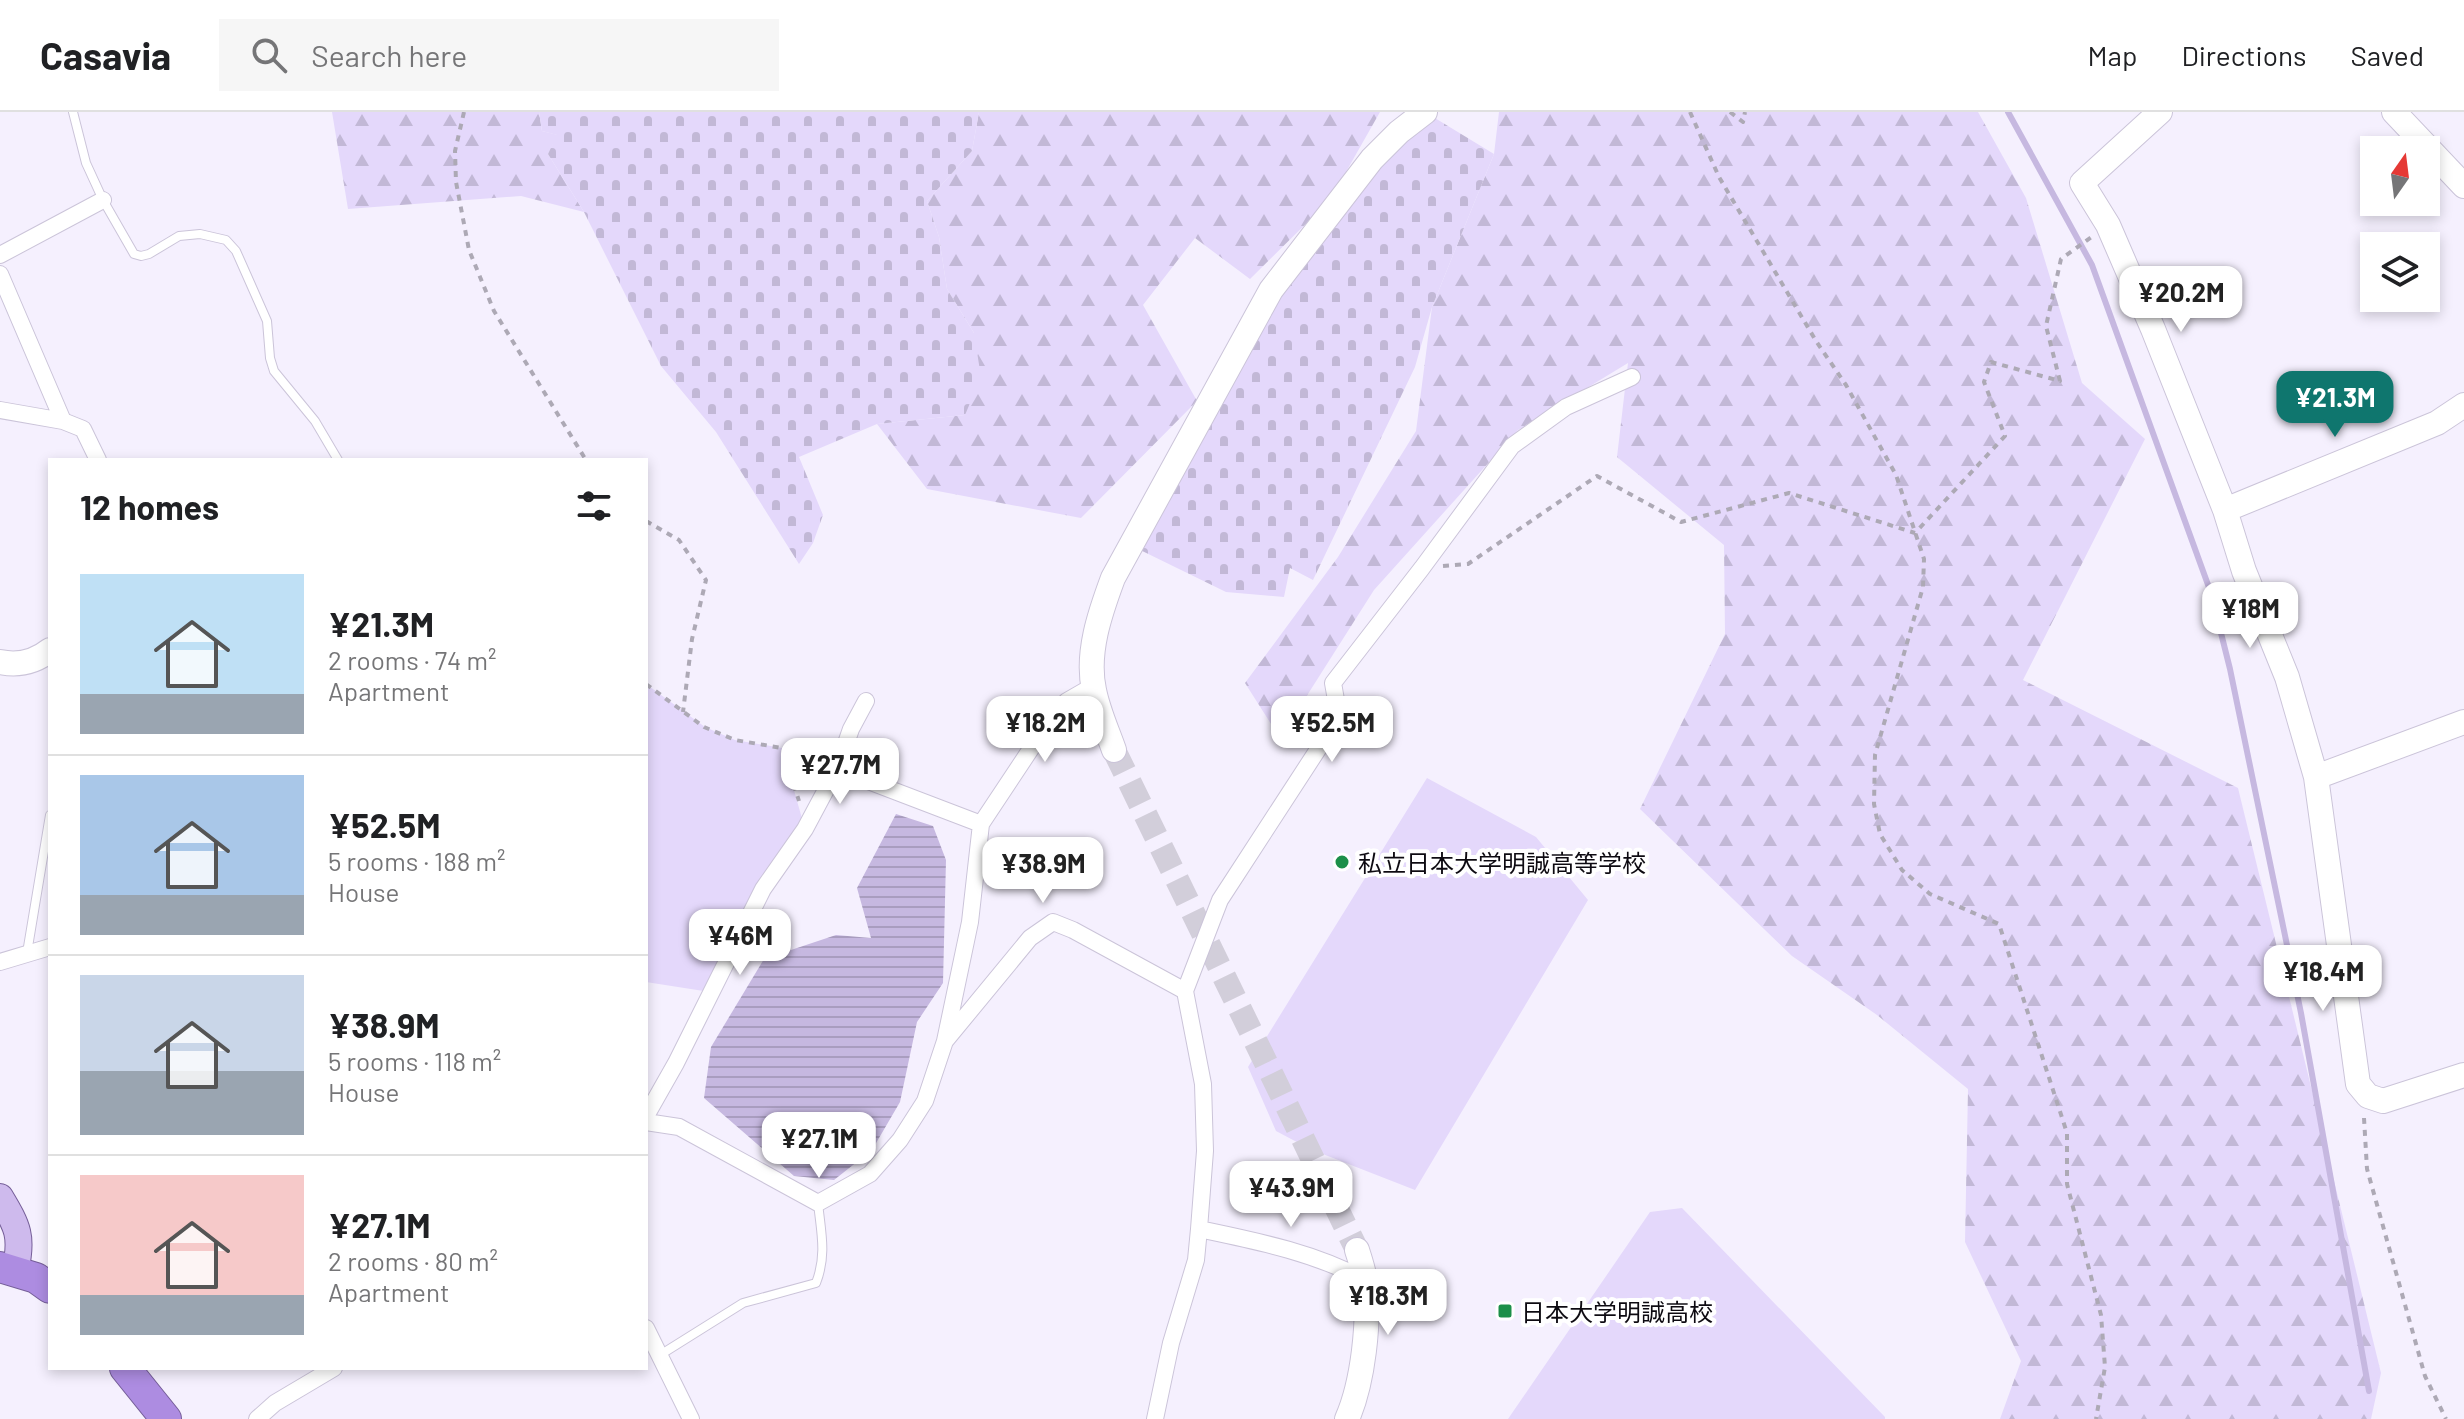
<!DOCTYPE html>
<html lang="en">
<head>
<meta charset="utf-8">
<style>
  body { margin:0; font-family:Barlow,"Noto Sans JP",sans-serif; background:#f6f6f6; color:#202124; height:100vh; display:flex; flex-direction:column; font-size:30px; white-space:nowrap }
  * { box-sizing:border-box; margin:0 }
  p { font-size:26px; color:#757577 }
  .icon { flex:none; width:44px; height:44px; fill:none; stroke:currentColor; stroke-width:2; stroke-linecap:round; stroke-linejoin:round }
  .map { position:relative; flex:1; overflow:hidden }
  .sheet { position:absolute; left:48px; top:346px; width:600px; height:912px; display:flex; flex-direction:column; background:#fff; border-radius:0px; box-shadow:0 4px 12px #0003 }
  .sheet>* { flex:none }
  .needle { width:52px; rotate:14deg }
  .tools { position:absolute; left:2360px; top:24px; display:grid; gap:16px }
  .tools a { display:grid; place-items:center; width:80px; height:80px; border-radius:0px; background:#fff; box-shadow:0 4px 12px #0003; font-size:40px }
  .price { position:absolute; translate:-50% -68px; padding:0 18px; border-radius:16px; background:#fff; color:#222; font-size:26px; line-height:52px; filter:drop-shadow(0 2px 4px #0008) }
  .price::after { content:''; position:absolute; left:50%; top:48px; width:24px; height:18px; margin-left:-12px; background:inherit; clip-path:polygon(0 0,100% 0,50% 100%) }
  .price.on { background:#0f766e; color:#fff }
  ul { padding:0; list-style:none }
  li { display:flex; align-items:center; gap:24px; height:200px; padding:0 32px }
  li+li { border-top:2px solid #e0e0e0 }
  li span { display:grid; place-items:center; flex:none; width:224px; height:160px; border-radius:0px; color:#555 }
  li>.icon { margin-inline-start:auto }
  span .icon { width:96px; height:96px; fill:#fffc; stroke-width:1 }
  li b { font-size:34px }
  h2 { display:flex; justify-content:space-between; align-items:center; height:96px; padding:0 32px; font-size:34px }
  header { display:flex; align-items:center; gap:48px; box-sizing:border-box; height:112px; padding:0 40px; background:#fff; border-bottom:2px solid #e0e0e0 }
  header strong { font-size:38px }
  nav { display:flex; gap:44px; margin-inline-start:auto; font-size:28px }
  .search { width:560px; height:72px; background:#f6f6f6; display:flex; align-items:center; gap:20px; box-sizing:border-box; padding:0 28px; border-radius:0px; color:#757577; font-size:30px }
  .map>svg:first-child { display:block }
</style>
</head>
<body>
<header>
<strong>Casavia</strong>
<div class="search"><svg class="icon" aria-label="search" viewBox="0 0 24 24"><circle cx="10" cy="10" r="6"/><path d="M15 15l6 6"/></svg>Search here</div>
<nav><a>Map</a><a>Directions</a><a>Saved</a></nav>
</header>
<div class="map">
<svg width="2464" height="1307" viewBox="0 0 2464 1307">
  <defs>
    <pattern id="forest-firs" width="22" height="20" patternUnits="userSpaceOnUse" patternTransform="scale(2)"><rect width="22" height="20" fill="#e4d8fb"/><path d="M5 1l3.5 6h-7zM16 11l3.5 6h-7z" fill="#c2b8d6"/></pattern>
    <pattern id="cemetery-stones" width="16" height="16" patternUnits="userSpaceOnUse" patternTransform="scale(2)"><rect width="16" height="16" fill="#e4d8fb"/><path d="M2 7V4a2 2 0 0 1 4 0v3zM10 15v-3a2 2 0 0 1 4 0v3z" fill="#c2b8d6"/></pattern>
    <pattern id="water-rules" width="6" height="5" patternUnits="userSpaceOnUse" patternTransform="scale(2)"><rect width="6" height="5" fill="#c6b8e0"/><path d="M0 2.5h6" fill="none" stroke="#a99dbf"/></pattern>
  </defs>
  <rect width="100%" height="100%" fill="#f5f0fe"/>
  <!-- green -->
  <path fill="#e4d8fb" d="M 646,572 L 705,615 L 735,628 L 782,636 L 805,717 L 710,880 L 646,870 Z
    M 1427,666 L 1536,725 L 1588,788 L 1415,1078 L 1310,1037 L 1276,1019 L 1248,955 Z
    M 1682,1096 L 1885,1305 L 1885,1307 L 1508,1307 L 1650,1100 Z"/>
  <!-- forest -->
  <path fill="url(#forest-firs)" d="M 332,0 L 539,0 L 542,19 L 558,23 L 548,42 L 584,100 L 521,84 L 348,97 Z
    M 979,0 L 1380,0 L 1330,88 L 1250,167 L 1195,126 L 1143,193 L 1197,289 L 1081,406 L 927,377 L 877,312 L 965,303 L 974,221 L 947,177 L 939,125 L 927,89 L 972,39 Z
    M 1499,0 L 1978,0 L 2026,86 L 2082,271 L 2145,327 L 2023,568 L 2238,676 L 2381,1261 L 2371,1307 L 2000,1307 L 2021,1249 L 1965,1130 L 1968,977 L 1877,903 L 1792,844 L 1640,697 L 1725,522 L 1724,433 L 1617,345 L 1628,251 L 1518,318 L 1374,478 L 1280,626 L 1245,571 L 1338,445 L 1416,319 L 1432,195 L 1494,42 Z"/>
  <!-- cemetery -->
  <path fill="url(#cemetery-stones)" d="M 539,0 L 979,0 L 972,39 L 927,89 L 939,125 L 947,177 L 974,221 L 981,265 L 965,303 L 877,312 L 799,345 L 823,403 L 813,431 L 799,452 L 716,320 L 661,254 L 584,100 L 548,42 L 557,23 L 542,19 Z
    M 1425,0 L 1494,42 L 1432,195 L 1415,255 L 1313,468 L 1290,456 L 1284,485 L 1226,480 L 1132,434 L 1271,178 Z"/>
  <!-- water -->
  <path fill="url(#water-rules)" d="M 896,702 L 933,714 L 946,748 L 943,871 L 917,910 L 900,990 L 872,1038 L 834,1068 L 794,1064 L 704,986 L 711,935 L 764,847 L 836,823 L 871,826 L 857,776 Z"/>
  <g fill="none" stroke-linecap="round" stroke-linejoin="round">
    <!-- stream -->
    <path stroke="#c6b8e0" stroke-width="6" d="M 2008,0 L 2092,153 L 2211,481 L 2230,557 L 2301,901 L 2369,1279"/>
    <!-- secondary-tunnel -->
    <path stroke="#d2ceda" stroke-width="24" stroke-dasharray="24 12" stroke-linecap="butt" d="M 1114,638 L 1357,1138"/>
    <!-- lane casing -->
    <g stroke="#cbc4d9" stroke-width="10">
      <path id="lane" d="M 73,0 L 86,51 L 103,88 L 134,142 L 141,144 L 149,142 L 179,124 L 200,122 L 226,128 L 236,139 L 267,209 L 270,246 L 274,259 L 315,309 L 338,348
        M 27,841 L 50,703
        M 660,1243 L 743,1191 L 816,1171 C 827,1143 821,1120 818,1091"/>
    </g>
    <!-- street casing -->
    <g stroke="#cbc4d9" stroke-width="18">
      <path id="street" d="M 0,143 L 103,88
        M 0,162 L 63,309 L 83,317 L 98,348
        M 0,298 L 63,309
        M 837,657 L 981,712
        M 0,850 L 50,835
        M 946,928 L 1030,826 L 1053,810 L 1073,818 L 1185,879
        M 646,1004 L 676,951 L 763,777 L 805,717 L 837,657 L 851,617 L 866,589
        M 646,1010 L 679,1015 L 818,1091 L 870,1062 L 900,1028 L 925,989 L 945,929 L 970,810 L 981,712 L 1056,599 L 1067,589 L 1093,574
        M 1199,1117 C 1256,1129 1313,1140 1365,1168
        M 646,1216 L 691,1307
        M 257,1307 L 275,1291 L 334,1256
        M 1155,1307 L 1171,1231 L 1196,1148 L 1199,1117 L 1205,1039 L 1203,972 L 1185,879 L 1220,788 L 1339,605 L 1333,571 L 1422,456 L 1512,334 L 1566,295 L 1632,265"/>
    </g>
    <!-- secondary casing -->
    <g stroke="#cbc4d9" stroke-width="26">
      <path id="secondary" d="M 2160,0 L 2082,71 L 2108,113 L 2153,217 L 2225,398 L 2244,459 L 2287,565 L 2316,665 L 2358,972 L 2368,984 L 2383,989 L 2464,963
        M 2394,0 L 2464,74
        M 2225,398 L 2437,311 L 2464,293
        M 0,550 C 19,554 35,550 50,538
        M 1114,638 C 1107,618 1098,599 1094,578 C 1086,541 1100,501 1113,466 L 1271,178 L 1372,47 L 1399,20 L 1425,0
        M 2316,665 L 2464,610
        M 1347,1307 C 1363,1271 1370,1209 1365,1169 C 1364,1159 1360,1148 1357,1138"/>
    </g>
    <!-- primary casing -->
    <g stroke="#755e98" stroke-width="28">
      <path id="primary" d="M 0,1085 C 18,1115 23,1125 15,1159"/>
    </g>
    <!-- highway casing -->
    <g stroke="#755e98" stroke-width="32">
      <path id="highway" d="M 0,1155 L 36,1166 L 50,1176
        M 125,1256 L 166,1307"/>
    </g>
    <!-- path -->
    <path stroke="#ada9b5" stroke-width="4" stroke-dasharray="6 6" stroke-linecap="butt" d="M 464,0 L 455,39 L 456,70 L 469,138 L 494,199 L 586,348
      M 1690,0 L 1719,65 L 1816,229 L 1846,273 L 1896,363 L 1924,447 L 1923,475 L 1875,643 L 1874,692 L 1880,722 L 1902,758 L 1930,782 L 1999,812 L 2067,1021 L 2067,1072 L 2101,1203 L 2105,1255 L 2096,1307
      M 1730,0 L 1743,10 L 1745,0
      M 646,409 L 679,428 L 706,468 L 692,527 L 683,600
      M 1443,454 L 1468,452 L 1597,364 L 1681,410 L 1789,381 L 1915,421 L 2005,324 L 1984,270 L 1991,250 L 2060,269 L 2046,214 L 2061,147 L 2093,124
      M 646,572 L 704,615 L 735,628 L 782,636 L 799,689
      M 2364,1006 L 2367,1057 L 2425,1264 L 2446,1307"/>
    <!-- lane -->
    <use href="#lane" stroke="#fff" stroke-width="8"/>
    <!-- street -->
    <use href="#street" stroke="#fff" stroke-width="16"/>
    <!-- secondary -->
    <use href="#secondary" stroke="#fff" stroke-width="24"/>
    <!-- primary -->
    <use href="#primary" stroke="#cebaed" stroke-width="26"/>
    <!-- highway -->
    <use href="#highway" stroke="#ad8ce1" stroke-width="30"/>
  </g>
  <!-- markers -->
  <g fill="#1c8f49" stroke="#fff" stroke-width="3">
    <circle cx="1342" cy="750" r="8"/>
    <rect x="1497" y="1191" width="16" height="16" rx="4"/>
  </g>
  <g text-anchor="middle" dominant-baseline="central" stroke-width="8" stroke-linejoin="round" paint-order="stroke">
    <!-- poi labels -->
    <g font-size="24" fill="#0d0a11" stroke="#fff" text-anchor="start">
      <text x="1358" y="750">私立日本大学明誠高等学校</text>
      <text x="1521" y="1199">日本大学明誠高校</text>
    </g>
  </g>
</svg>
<div class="tools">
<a><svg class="needle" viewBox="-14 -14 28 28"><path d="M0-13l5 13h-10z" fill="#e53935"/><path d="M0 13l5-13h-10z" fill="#757577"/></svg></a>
<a><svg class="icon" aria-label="layers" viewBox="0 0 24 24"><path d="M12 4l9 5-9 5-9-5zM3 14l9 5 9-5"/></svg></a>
</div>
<b class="price" style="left:2181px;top:222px">¥20.2M</b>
<b class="price on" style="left:2335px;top:327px">¥21.3M</b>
<b class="price" style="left:2250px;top:538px">¥18M</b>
<b class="price" style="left:1045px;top:652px">¥18.2M</b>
<b class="price" style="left:1332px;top:652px">¥52.5M</b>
<b class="price" style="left:840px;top:694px">¥27.7M</b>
<b class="price" style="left:1043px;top:793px">¥38.9M</b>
<b class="price" style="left:740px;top:865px">¥46M</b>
<b class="price" style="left:2323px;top:901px">¥18.4M</b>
<b class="price" style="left:819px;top:1068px">¥27.1M</b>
<b class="price" style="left:1291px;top:1117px">¥43.9M</b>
<b class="price" style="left:1388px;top:1225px">¥18.3M</b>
<section class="sheet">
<h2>12 homes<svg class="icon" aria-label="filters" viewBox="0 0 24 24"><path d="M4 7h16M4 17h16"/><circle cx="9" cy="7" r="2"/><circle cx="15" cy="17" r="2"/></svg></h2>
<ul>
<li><span style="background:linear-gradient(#bfe0f5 75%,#9aa5b1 0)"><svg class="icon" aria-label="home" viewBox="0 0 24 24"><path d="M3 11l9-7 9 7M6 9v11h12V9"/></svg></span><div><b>¥21.3M</b><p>2 rooms · 74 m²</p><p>Apartment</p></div></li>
<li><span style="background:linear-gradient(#a9c7e8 75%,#9aa5b1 0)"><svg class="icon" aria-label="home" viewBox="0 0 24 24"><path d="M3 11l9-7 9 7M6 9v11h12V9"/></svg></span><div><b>¥52.5M</b><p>5 rooms · 188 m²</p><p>House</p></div></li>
<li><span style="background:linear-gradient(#c9d6e8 60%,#9aa5b1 0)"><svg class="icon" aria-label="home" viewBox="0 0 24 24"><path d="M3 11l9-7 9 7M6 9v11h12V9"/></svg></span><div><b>¥38.9M</b><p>5 rooms · 118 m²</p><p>House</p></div></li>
<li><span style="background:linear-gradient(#f6c9c9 75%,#9aa5b1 0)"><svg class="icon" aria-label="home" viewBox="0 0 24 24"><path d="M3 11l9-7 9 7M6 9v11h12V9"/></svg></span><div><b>¥27.1M</b><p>2 rooms · 80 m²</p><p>Apartment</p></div></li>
</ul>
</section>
</div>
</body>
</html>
